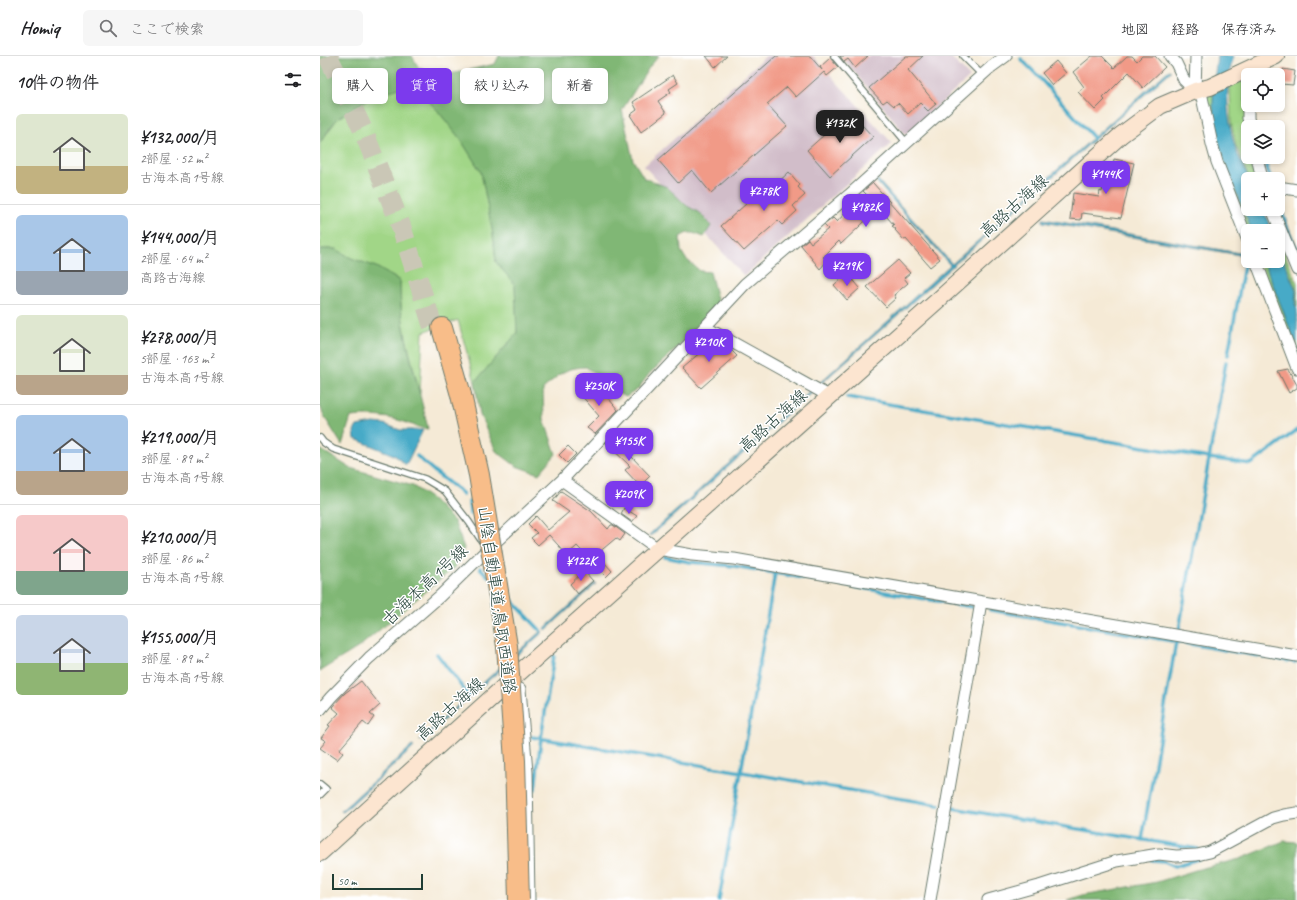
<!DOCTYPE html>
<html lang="ja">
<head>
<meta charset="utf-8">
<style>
  body { margin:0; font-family:Caveat,"Klee One",sans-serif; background:#f6f6f6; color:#202124; height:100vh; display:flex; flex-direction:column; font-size:15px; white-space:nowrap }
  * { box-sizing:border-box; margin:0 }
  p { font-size:13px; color:#757577 }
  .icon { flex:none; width:22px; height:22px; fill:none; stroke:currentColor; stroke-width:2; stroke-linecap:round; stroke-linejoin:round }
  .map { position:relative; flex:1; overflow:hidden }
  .details { display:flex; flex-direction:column; background:#fff; width:320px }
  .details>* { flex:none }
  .hud { position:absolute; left:12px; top:12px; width:380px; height:36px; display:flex; gap:8px }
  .tools { position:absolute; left:921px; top:12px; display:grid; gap:8px }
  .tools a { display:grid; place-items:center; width:44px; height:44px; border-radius:6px; background:#fff; box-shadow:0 2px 6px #0003; font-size:20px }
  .scale { position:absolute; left:12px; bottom:10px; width:91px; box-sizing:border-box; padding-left:4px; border:2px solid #1f3d34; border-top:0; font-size:11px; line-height:14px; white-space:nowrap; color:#1f3d34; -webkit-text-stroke:3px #fff; paint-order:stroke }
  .price { position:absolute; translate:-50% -34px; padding:0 9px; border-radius:8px; background:#7c3aed; color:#fff; font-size:13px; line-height:26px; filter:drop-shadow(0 1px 2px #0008) }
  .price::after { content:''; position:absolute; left:50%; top:24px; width:12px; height:9px; margin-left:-6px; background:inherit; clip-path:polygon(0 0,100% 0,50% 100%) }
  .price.on { background:#222; color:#fff }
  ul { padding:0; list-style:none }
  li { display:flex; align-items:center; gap:12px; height:100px; padding:0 16px }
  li+li { border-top:1px solid #e0e0e0 }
  li span { display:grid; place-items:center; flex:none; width:112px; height:80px; border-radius:6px; color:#555 }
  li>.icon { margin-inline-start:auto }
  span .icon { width:48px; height:48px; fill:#fffc; stroke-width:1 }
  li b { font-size:17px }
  h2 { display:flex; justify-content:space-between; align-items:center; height:48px; padding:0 16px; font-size:17px }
  .pill { padding:0 14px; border-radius:6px; background:#fff; box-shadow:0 2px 6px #0003; font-size:14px; line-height:36px }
  .pill.on { background:#7c3aed; color:#fff }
  header { display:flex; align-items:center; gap:24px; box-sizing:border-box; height:56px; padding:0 20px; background:#fff; border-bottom:1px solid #e0e0e0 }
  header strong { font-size:19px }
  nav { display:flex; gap:22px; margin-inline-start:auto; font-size:14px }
  .search { width:280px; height:36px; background:#f6f6f6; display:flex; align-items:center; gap:10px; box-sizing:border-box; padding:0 14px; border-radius:6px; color:#757577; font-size:15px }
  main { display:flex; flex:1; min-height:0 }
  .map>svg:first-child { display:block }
</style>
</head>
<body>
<header>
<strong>Homiq</strong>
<div class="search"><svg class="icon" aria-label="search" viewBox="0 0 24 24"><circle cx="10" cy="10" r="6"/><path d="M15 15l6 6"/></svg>ここで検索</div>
<nav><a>地図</a><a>経路</a><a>保存済み</a></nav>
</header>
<main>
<section class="details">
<h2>10件の物件<svg class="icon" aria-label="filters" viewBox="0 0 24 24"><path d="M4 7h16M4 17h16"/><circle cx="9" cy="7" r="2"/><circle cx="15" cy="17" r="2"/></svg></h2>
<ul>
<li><span style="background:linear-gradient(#dfe7d0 65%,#c2b280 0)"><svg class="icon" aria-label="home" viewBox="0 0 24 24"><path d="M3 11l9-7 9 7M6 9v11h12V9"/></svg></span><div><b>¥132,000/月</b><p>2部屋 · 52 m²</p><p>古海本高1号線</p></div></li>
<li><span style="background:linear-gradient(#a9c7e8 70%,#9aa5b1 0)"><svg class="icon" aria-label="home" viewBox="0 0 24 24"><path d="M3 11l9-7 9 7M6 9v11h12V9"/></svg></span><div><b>¥144,000/月</b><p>2部屋 · 64 m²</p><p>高路古海線</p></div></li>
<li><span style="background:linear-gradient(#dfe7d0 75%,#b9a48a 0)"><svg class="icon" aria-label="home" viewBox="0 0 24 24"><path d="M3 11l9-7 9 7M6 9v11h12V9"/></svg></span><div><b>¥278,000/月</b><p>5部屋 · 163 m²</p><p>古海本高1号線</p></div></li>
<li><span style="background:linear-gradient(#a9c7e8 70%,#b9a48a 0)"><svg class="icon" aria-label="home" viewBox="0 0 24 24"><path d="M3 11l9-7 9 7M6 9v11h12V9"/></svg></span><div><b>¥219,000/月</b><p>3部屋 · 89 m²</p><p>古海本高1号線</p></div></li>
<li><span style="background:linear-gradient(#f6c9c9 70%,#7fa58c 0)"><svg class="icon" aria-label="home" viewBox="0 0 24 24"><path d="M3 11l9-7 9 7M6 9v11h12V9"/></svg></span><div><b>¥210,000/月</b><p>3部屋 · 86 m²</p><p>古海本高1号線</p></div></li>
<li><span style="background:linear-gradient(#c9d6e8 60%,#8fb573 0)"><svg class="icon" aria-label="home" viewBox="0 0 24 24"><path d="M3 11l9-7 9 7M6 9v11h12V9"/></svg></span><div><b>¥155,000/月</b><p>3部屋 · 89 m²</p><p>古海本高1号線</p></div></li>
</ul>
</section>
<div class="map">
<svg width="977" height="844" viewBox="0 0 977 844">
  <rect width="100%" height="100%" fill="#fff"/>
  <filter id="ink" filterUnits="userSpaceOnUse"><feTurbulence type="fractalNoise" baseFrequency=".025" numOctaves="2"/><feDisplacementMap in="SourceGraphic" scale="8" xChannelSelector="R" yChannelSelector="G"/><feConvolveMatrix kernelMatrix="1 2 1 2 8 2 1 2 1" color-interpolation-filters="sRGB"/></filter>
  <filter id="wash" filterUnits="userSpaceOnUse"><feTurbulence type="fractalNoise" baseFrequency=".012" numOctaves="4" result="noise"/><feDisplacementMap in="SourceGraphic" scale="16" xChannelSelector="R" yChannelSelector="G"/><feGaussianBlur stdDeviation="0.9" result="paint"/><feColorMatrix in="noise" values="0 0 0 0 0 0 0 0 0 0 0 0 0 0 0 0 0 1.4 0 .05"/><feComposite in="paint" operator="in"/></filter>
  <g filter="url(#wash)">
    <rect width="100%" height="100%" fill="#f5ead6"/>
    <!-- industrial -->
    <path fill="#d1bdc9" d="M 446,0 L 493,0 L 572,87 L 424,220 L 324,110 Z
      M 521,0 L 630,0 L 650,21 L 586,79 Z"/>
    <!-- green -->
    <path fill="#a1d687" stroke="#608a5e" d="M 920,24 L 925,27 L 928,74 L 928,101 L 934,101 L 938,123 L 929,123 L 916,90 L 911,66 L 910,29 Z
      M 93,27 L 118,55 L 141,84 L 161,116 L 173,178 L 176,206 L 195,228 L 197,277 L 155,326 L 138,264 L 103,276 L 100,338 C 91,301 79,264 80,225 L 56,211 L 31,202 L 16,193 L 0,193 L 0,87 L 18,62 L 37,49 L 62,37 Z
      M 893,37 C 892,86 913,130 932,175 L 928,175 L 901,109 L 885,39 Z
      M 958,181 L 977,227 L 977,251 L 976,248 L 977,235 L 958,187 Z
      M 939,205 L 943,205 L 975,286 L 977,286 L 977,301 Z"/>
    <!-- forest -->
    <path fill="#80b774" stroke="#507a54" d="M 0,0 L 92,0 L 99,12 L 122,20 L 175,8 L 179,0 L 339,0 L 330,10 L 302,54 L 313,104 L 324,122 L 347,131 L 367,150 L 380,157 L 391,170 L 384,181 C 373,177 370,174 360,181 L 361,195 L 366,203 L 380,215 L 390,216 L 398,247 L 355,294 L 329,318 L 318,333 L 306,341 L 291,334 L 282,323 L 266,311 C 243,312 240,318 223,333 L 224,363 L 236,398 L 219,418 L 196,410 L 176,395 L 160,359 L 155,326 L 197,277 L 195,229 L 176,206 L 173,178 L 161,116 L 141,84 L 118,55 L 93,28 C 67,35 40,44 19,62 C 11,68 6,79 0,87 Z
      M 0,193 L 16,193 L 31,202 L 56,211 L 80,225 C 79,276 98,324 108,373 C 98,372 89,367 78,364 C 62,360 47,359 31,361 L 22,389 L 5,362 L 0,350 Z
      M 0,393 L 30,412 L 93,430 L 113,444 L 134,465 L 144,492 L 136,510 L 39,591 L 0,615 Z
      M 964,785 L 977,786 L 977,844 L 747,844 L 763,839 L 837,826 L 879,813 L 920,803 Z"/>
    <!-- water -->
    <path fill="#47aac7" stroke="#33747e" d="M 897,0 L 914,0 C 904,28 907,63 915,91 C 918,102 927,114 928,125 C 929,134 928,144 928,153 L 943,153 L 952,175 L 932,175 C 916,135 895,93 893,49 C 893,33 895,16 897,0 Z
      M 849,14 L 851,15 L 496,332 L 495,331 L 630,209 L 554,123 L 556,122 L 632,208 Z
      M 963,157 L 977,191 L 977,200 L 962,162 Z
      M 723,163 L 925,198 L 926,200 L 723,166 Z
      M 958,191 L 976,235 L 975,248 L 977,254 L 977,286 L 975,286 L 944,205 L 958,205 Z
      M 492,333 L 494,334 L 331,480 L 330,478 Z
      M 53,367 L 64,368 L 80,374 L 103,374 L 86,409 L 74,399 L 35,383 L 34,375 L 37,370 Z
      M 275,527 L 276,528 L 226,574 L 224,573 Z
      M 221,575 L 223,576 L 100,685 L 99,684 Z
      M 92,690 L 94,691 L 23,756 L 21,755 Z"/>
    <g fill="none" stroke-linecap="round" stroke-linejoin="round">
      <!-- stream -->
      <path stroke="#47aac7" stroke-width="3.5" d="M 701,3 L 716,18 L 774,82
        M 943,101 L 951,123
        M 958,143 L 964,163
        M 908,299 L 925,204
        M 527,341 L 889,402 L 931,408 L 977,374
        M 97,400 L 115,416 L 143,438
        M 149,446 L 150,458
        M 345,501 L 370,506 L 414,510 L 652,551
        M 160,512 L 168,520
        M 186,538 L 220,574
        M 670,554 L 975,606
        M 859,574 L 906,306
        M 117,598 L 148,639
        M 212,681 L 619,749
        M 215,733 L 221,682 L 234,600
        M 632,752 L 878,793
        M 822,784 L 856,586
        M 832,804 L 844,805 L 855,810 L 878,803
        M 399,844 L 455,517"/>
    </g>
    <g id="blocks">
      <!-- building -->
      <path fill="#f19a87" d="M 386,0 L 407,0 L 395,11 Z
        M 456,0 L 490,0 L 502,14 L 500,11 L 510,2 L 518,11 L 507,20 L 504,16 L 476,41 L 467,31 L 447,48 L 467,70 L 391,137 L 372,114 L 358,127 L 338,104 Z
        M 520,0 L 548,0 L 535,12 L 528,3 L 524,6 Z
        M 586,0 L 603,0 L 588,14 L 616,48 L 608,55 L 600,47 L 588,58 L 578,47 L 574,50 L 567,44 L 563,47 L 549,32 Z
        M 772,0 L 782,0 L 794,12 L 807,0 L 812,0 L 817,5 L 822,0 L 835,0 L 845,11 L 823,32 L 809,16 L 783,42 L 785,44 L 775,54 L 758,36 L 764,31 L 753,16 Z
        M 736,5 L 746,17 L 732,29 L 722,17 Z
        M 963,13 L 975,15 L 973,29 L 961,28 Z
        M 353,19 L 358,27 L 349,33 L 351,36 L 338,45 L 346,57 L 321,76 L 310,59 L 317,54 L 313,46 Z
        M 530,56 L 553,81 L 510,120 L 487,94 Z
        M 794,103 L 814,107 L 801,162 L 762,157 L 761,164 L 750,163 L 753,137 L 779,141 L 780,135 L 782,136 L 784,126 L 790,127 Z
        M 469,116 L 480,129 L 478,131 L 485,139 L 473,150 L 477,155 L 462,169 L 458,165 L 424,195 L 401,170 L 451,126 L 454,130 Z
        M 553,127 L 620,203 L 610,211 L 586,183 L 584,184 L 575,174 L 576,173 L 572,170 L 574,169 L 559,152 L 521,188 L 519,185 L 503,201 L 507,205 L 500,213 L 481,189 L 488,183 L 491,187 L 508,173 L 504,169 L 513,162 L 517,166 L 526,156 L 527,157 L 547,139 L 543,135 Z
        M 578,204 L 590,217 L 584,222 L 588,227 L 574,239 L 576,242 L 566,251 L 547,231 Z
        M 525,219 L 527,221 L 530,220 L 540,232 L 527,244 L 514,229 Z
        M 395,284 L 398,286 L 406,296 L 410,293 L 417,300 L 381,332 L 362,312 Z
        M 968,313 L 977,329 L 977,332 L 969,337 L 958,315 Z
        M 276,327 L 298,354 L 275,378 L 267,372 L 279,360 L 261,339 Z
        M 292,380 L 330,420 L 320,430 L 305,414 L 310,410 L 286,387 Z
        M 248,390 L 256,398 L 247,407 L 239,399 Z
        M 241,435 L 271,455 L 288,473 L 291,469 L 293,469 L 305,478 L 300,485 L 296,482 L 277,498 L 292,515 L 286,521 L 257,490 L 247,499 L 229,479 L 218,489 L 211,482 L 217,477 L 208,468 L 216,460 L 228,474 L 249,456 L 233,445 Z
        M 304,452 L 317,460 L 312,466 L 301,458 Z
        M 264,515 L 273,525 L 258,538 L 250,528 Z
        M 41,625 L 60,649 L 50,658 L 54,661 L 48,670 L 43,666 L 19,694 L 23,697 L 17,704 L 0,692 L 6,685 L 1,682 L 10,670 L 8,669 L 19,657 L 12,651 L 25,637 Z"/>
    </g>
  </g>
  <g filter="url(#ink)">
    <use href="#blocks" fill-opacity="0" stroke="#6a7a6d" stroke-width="1"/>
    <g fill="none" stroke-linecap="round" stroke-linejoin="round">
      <!-- highway-tunnel -->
      <path stroke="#cac7b6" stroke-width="20" stroke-dasharray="20 10" stroke-linecap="butt" d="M 8,0 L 43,74 L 81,170 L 114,274"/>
      <!-- lane casing -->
      <g stroke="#6a7a6d" stroke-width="8">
        <path id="lane" d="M 514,0 L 586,86
          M 643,0 L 662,19
          M 0,382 L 3,386 L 13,393 L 105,423 L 125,435 L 149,466 L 163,487
          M 0,728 L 6,733 L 0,739"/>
      </g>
      <!-- street casing -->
      <g stroke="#6a7a6d" stroke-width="13">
        <path id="street" d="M 850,0 L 856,7 L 864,24 L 882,41 L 892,88 L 897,106 L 928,185
          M 928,13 L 928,62 L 930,71
          M 875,35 L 876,0
          M 937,101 L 942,123
          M 958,131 L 977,134
          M 952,153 L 977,214
          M 936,205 L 977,312
          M 385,271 L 509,340
          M 242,424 L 338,493 L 372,499 L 414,503 L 977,600
          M 200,633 L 207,716 L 209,844
          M 0,654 L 11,641 L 49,602 L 120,540 L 167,494 L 242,424 L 425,228 L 529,139 L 671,11 L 686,0
          M 610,844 L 661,546
          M 668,844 L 719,830 L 797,805 L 839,798 L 856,800 L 877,799 L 890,796 L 953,762 L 964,759 L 977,757"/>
      </g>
      <!-- secondary casing -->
      <g stroke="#6a7a6d" stroke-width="18">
        <path id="secondary" d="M 0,797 L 200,616 L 617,245 L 801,79 L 840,50 L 875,35 L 890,31 L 956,0"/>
      </g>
      <!-- highway casing -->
      <g stroke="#6a7a6d" stroke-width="22">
        <path id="highway" d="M 122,272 L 141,339"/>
      </g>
      <!-- lane -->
      <use href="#lane" stroke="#fff" stroke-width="5.5"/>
      <!-- street -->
      <use href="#street" stroke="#fff" stroke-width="11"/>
      <!-- secondary -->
      <use href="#secondary" stroke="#fce5d0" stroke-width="16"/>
      <!-- highway -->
      <use href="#highway" stroke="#f8bd89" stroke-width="20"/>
      <!-- highway-bridge casing -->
      <g stroke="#6a7a6d" stroke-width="22" stroke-linecap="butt">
        <path id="highway-bridge" d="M 141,339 L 159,419 L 187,590 L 195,705 L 199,844"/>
      </g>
      <!-- highway-bridge -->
      <use href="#highway-bridge" stroke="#f8bd89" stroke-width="20"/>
    </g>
  </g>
  <g text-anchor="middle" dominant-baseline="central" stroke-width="3" stroke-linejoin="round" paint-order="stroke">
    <!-- street labels -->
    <g font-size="17" fill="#1f3d34" stroke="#fff">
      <text transform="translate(694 150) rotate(-42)">高路古海線</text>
      <text transform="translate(453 365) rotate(-42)">高路古海線</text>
      <text transform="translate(105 529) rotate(-43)">古海本高1号線</text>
      <text transform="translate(177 544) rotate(82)">山陰自動車道;鳥取西道路</text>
      <text transform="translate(130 653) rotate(-42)">高路古海線</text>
    </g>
  </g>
</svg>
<div class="tools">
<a><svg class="icon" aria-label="locate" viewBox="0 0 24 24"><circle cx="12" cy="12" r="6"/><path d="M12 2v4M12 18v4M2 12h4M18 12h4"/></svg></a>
<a><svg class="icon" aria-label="layers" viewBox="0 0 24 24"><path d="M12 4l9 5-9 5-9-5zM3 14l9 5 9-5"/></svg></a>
<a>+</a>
<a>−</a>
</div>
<div class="scale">50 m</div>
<b class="price on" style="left:520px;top:88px">¥132K</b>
<b class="price" style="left:786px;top:139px">¥144K</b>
<b class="price" style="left:444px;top:156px">¥278K</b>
<b class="price" style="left:546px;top:172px">¥182K</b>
<b class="price" style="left:527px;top:231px">¥219K</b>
<b class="price" style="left:389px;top:307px">¥210K</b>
<b class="price" style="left:279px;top:351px">¥250K</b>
<b class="price" style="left:309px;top:406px">¥155K</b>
<b class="price" style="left:309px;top:459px">¥209K</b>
<b class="price" style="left:261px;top:526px">¥122K</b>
<div class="hud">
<a class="pill">購入</a>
<a class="pill on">賃貸</a>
<a class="pill">絞り込み</a>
<a class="pill">新着</a>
</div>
</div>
</main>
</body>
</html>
